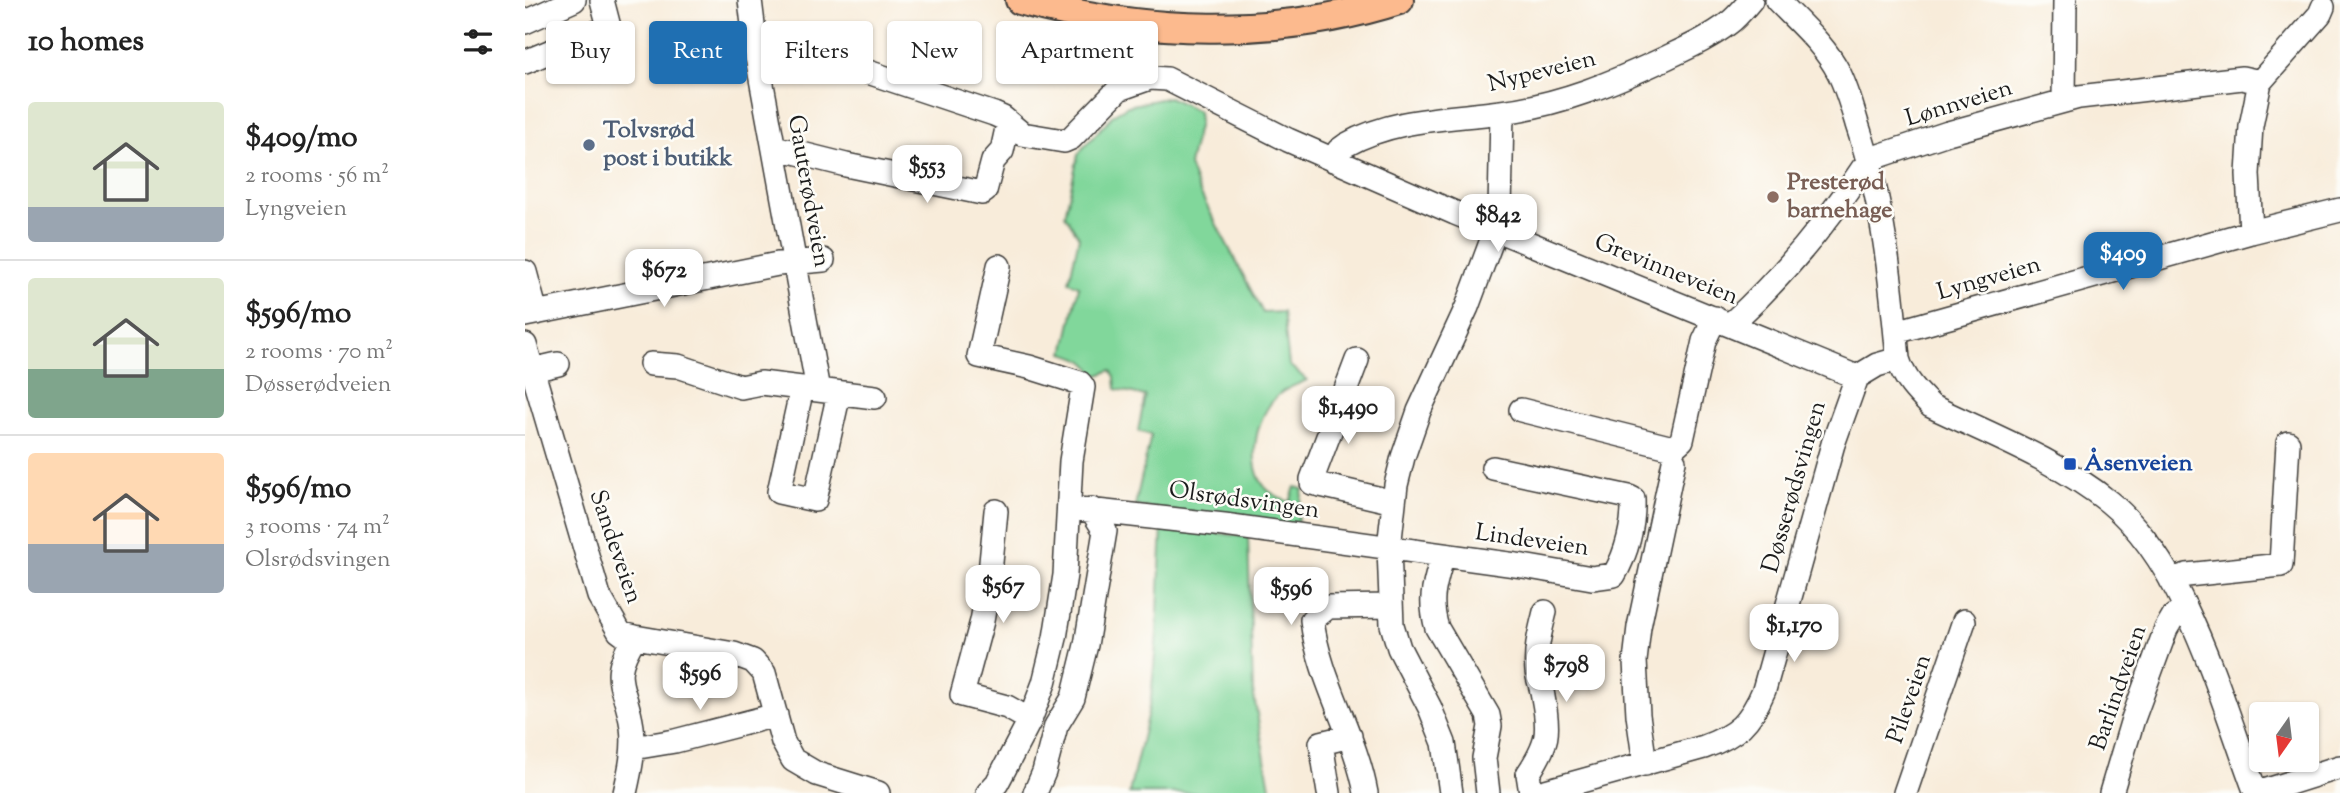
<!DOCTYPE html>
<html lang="en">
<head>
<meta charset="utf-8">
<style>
  body { margin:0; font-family:"Sorts Mill Goudy",serif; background:#f6f6f6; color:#222; height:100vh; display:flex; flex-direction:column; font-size:26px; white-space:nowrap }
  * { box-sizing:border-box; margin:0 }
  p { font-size:23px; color:#767676 }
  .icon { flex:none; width:38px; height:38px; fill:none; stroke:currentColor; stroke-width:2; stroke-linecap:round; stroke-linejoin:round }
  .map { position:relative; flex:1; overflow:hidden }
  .side { display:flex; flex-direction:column; background:#fff; width:525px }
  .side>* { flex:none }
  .guide { position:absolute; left:21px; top:21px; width:665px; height:63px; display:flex; gap:14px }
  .needle { width:46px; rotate:194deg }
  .buttons { position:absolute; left:1724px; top:702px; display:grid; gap:14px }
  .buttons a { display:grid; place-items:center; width:70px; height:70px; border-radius:7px; background:#fff; box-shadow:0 2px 5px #0004; font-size:35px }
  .price { position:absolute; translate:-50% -60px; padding:0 16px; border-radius:14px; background:#fff; color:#222; font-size:23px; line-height:46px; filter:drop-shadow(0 2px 4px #0008) }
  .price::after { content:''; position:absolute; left:50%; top:42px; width:21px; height:16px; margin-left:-10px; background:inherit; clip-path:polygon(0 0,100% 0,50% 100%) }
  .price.on { background:#1f6fb2; color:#fff }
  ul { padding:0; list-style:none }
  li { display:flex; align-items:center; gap:21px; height:175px; padding:0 28px }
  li+li { border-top:2px solid #e0e0e0 }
  li span { display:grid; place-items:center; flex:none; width:196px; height:140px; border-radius:7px; color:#555 }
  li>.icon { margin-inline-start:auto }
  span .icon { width:84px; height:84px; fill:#fffc; stroke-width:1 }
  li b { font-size:30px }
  h2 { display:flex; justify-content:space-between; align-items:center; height:84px; padding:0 28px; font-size:30px }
  .tag { padding:0 24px; border-radius:7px; background:#fff; box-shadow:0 2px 5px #0004; font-size:24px; line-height:63px }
  .tag.on { background:#1f6fb2; color:#fff }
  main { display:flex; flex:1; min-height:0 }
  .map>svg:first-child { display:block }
</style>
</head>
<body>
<main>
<section class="side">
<h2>10 homes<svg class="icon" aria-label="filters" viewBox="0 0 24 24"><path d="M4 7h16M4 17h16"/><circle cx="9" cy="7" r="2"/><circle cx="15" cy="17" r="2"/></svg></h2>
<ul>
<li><span style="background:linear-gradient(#dfe7d0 75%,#9aa5b1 0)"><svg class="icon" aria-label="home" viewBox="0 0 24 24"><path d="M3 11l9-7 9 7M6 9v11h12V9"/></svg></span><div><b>$409/mo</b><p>2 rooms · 56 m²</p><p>Lyngveien</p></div></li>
<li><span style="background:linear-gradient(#dfe7d0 65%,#7fa58c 0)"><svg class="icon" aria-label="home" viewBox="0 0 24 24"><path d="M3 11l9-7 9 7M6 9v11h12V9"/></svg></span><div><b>$596/mo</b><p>2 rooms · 70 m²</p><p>Døsserødveien</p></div></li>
<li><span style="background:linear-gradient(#ffd9b3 65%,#9aa5b1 0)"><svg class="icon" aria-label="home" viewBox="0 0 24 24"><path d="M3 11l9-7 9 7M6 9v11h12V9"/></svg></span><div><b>$596/mo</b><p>3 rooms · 74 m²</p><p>Olsrødsvingen</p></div></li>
</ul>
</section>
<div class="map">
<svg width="1815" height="793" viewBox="0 0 1815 793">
  <rect width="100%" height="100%" fill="#fdfcf7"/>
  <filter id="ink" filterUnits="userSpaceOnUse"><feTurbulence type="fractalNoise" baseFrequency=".0143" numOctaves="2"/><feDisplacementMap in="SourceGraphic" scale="14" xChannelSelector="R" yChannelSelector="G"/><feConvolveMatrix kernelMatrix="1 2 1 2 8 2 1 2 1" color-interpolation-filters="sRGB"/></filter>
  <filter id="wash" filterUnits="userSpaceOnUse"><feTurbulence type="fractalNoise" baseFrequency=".00686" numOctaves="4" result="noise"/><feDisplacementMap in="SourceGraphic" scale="28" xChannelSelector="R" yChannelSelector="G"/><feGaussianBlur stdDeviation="1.57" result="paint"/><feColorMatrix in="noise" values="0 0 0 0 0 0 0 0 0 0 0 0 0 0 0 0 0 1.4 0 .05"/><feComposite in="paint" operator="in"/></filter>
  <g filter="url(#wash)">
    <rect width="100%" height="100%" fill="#f8ecda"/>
    <!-- green -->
    <path fill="#81d79b" stroke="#4e7a5c" stroke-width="2" d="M 644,97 L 673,111 L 674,122 L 664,165 L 672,187 L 738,313 L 758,312 L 764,365 L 782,380 C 774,384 764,387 757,392 C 733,409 721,458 737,483 C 743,493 755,498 765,502 L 770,487 L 778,489 L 771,529 L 610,506 L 626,435 L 613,431 L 620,396 L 591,389 L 590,377 L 586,370 L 569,377 C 566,361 554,358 539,353 L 554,286 L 544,282 L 554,237 L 540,215 L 553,155 L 558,148 L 589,114 L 603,106 Z
      M 637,526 L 723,537 L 728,691 L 746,793 L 604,793 L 626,699 L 632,633 Z"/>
  </g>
  <g filter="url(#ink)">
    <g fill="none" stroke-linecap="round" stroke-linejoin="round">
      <!-- minor casing -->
      <g stroke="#3d3b38" stroke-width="26">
        <path id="minor" d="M 225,0 L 232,57 L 293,390
          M 1252,0 C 1274,23 1300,45 1314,73 C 1322,89 1327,107 1332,124 C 1358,201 1366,279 1373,359 C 1379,379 1392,392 1406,406 C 1466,435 1532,460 1584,502 C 1662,565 1696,701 1731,793
          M 0,22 L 49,0
          M 232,57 L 259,54 L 304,59 L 469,114 L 478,118 L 497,134 L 539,141 L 546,138 L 594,89 L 625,78 L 642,79 L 763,140 L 930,213 L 1332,377
          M 0,62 L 84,27 L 77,0
          M 1539,101 L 1540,0
          M 249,147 L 321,165 L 457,193 L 460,191 L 468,161 L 477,151 L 483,124
          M 808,160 L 814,150 L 821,145 C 869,118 923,119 976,112 C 1035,105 1090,82 1143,57 C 1164,47 1186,37 1204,23 C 1212,17 1219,8 1226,0
          M 1726,232 L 1723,174 L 1726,126 L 1735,82 L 1795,14 L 1798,7
          M 0,272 L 11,313
          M 0,315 L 253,264 L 298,260
          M 1206,324 C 1257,277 1300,226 1338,168 L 1345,160 L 1354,156 L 1423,133 L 1554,97 L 1717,78 L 1735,82
          M 1371,332 L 1726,232 L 1815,210
          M 0,345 L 74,596 L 94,631 L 98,634 L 110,637 L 209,654 L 228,661 L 239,673 L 258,742 L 268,760 L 292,774 L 353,793
          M 832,360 L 787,479 L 787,483 L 869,502
          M 126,364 L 153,366 L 216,387 L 236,383 L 350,397
          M 7,370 L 33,364
          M 277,388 L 254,492 L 290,500 L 314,393
          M 996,410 L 1148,448 L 1157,440 L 1179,341 L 1190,318
          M 544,508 L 699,525 L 998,566 L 1067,578 L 1089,575 C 1102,553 1109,525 1108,499 L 1104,497 L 968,468
          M 471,511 L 464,583 L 457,621 L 437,695 L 482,707 L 505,720
          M 918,555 C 910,583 903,599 912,628 L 963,715 L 965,726 L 959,758 L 963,793
          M 1646,580 L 1662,575 L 1756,565 L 1763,443
          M 108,748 L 150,741 L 251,715
          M 1120,764 L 1113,715 L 1110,661 L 1114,627 L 1149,461
          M 100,793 C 105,771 110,749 107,727 C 101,684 82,681 110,637
          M 463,793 L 472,783 L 505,720 L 519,683 L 530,638 L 540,575 L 546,461 L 558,387 L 555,383 L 504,367 L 454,356 L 474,266
          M 510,793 L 519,772 L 531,726 L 548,698 L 561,645 L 580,531 L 566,509
          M 804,793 L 796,743 L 825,736
          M 841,793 C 830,733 794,680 787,620 L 803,607 L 865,606
          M 926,793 L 919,743 L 905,708 L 874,648 L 867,625 L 864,548 L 871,485 L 878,457 L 894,411 L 942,307 L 971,229 L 975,211 L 977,112
          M 1006,793 L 1003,774 C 1023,744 1025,733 1018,697 C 1017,688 1013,680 1012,671 C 1010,650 1015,632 1020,612
          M 1013,793 L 1179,747 C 1212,735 1225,723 1239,690 L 1308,444 L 1332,377 L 1352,365 L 1373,359
          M 1380,793 L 1439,621
          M 1586,793 L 1608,719 L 1641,629 L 1648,617 L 1660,606
          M 1733,793 L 1815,767"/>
      </g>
      <!-- major casing -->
      <g stroke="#3d3b38" stroke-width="32">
        <path id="major" d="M 495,0 C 618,35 752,39 874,0"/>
      </g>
      <!-- minor -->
      <use href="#minor" stroke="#fff" stroke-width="23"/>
      <!-- major -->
      <use href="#major" stroke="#fcba8e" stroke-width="28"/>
    </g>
  </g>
  <!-- markers -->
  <circle fill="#5c6f8a" stroke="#fdfcf7" stroke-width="2.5" cx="64" cy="145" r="7"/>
  <circle fill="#8d6e63" stroke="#fdfcf7" stroke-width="2.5" cx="1248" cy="197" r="7"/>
  <rect fill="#1a4fb4" stroke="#fdfcf7" stroke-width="2.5" x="1538" y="457" width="14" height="14" rx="3.5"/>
  <g text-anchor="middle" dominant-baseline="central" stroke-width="5" stroke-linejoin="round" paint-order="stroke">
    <!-- street labels -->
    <g font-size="24" fill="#1c1c1c" stroke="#fdfcf7">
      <text transform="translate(1017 72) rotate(-14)">Nypeveien</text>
      <text transform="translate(1434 104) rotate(-17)">Lønnveien</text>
      <text transform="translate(283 191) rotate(80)">Gauterødveien</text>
      <text transform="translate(1141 270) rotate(22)">Grevinneveien</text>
      <text transform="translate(1464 279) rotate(-16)">Lyngveien</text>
      <text transform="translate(1270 487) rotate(-74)">Døsserødsvingen</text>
      <text transform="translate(719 501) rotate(8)">Olsrødsvingen</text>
      <text transform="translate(1007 541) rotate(8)">Lindeveien</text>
      <text transform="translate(90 547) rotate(71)">Sandeveien</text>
      <text transform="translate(1594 688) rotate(-71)">Barlindveien</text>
      <text transform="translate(1385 699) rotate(-71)">Pileveien</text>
    </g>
    <!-- service labels -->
    <g font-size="24" font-weight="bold" fill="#4e5e75" stroke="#fdfcf7" text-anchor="start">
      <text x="78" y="131">Tolvsrød<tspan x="78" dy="28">post i butikk</tspan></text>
    </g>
    <!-- education labels -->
    <g font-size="24" font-weight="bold" fill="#785e54" stroke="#fdfcf7" text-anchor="start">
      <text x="1262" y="183">Presterød<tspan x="1262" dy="28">barnehage</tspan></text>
    </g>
    <!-- transit labels -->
    <g font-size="24" font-weight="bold" fill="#164399" stroke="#fdfcf7" text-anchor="start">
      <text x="1559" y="464">Åsenveien</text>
    </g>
  </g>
</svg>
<div class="buttons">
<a><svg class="needle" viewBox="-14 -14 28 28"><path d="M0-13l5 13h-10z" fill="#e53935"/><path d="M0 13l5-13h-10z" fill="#767676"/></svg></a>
</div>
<b class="price" style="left:402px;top:205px">$553</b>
<b class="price" style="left:973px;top:254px">$842</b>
<b class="price on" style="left:1598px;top:292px">$409</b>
<b class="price" style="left:139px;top:309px">$672</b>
<b class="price" style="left:823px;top:446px">$1,490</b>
<b class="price" style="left:478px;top:625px">$567</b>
<b class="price" style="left:766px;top:627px">$596</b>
<b class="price" style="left:1269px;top:664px">$1,170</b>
<b class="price" style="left:1041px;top:704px">$798</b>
<b class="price" style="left:175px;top:712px">$596</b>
<div class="guide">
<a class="tag">Buy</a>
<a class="tag on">Rent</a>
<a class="tag">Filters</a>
<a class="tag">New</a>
<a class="tag">Apartment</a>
</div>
</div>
</main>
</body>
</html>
